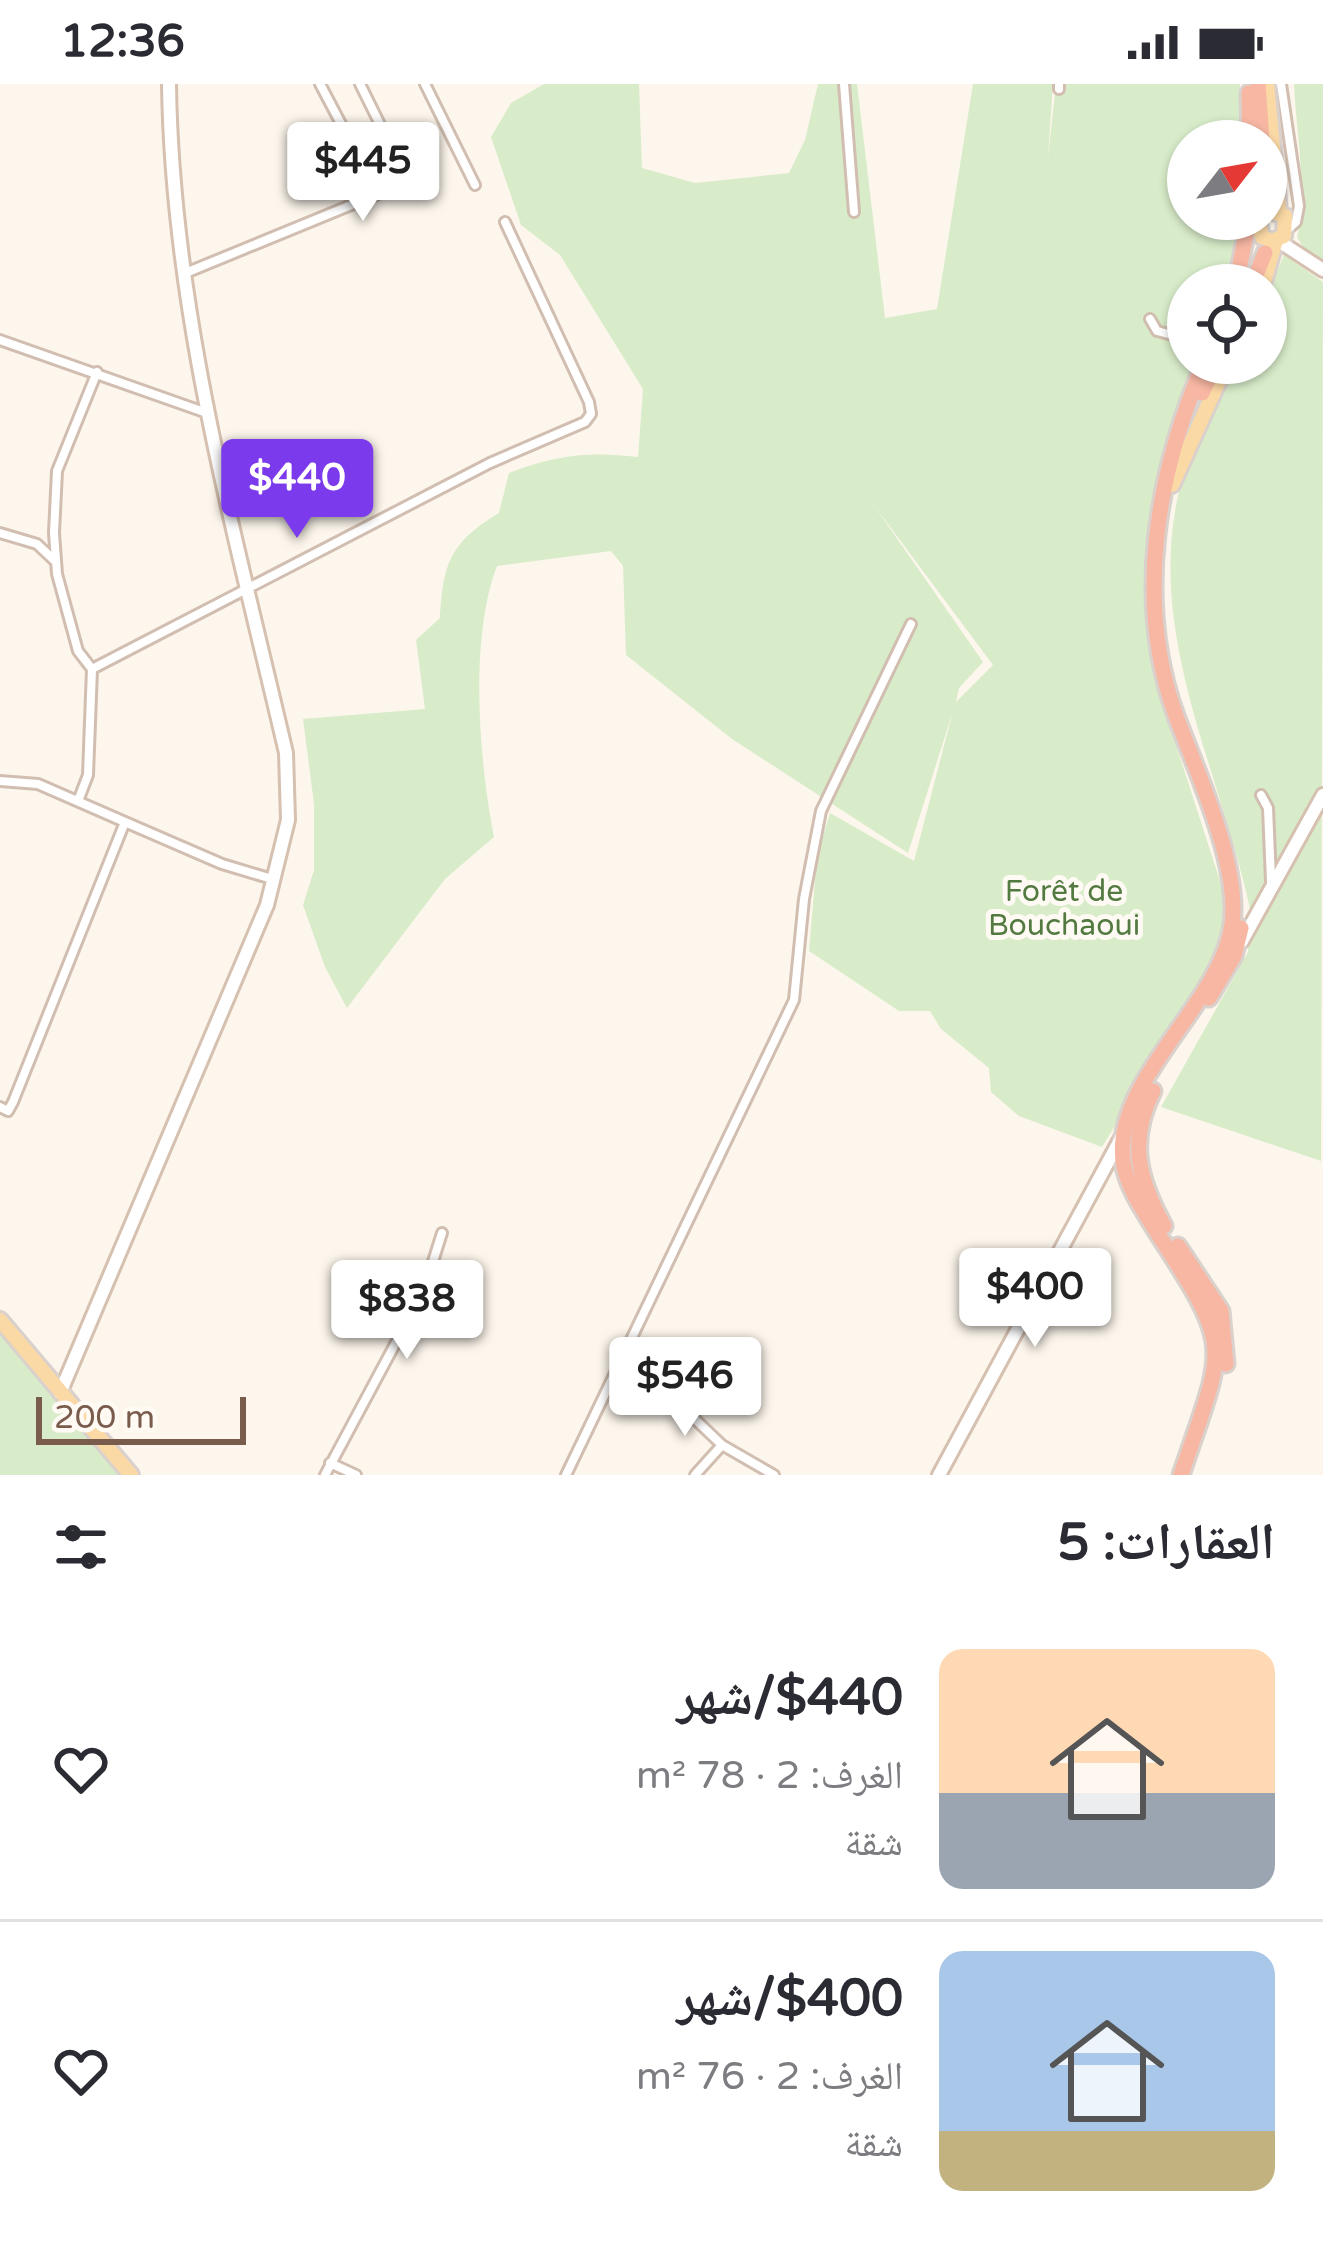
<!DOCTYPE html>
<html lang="ar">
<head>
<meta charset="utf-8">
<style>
  body { margin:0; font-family:"Varela Round","Noto Naskh Arabic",sans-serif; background:#f7f7f7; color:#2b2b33; direction:rtl; height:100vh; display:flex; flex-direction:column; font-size:45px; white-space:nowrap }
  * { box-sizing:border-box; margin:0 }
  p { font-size:39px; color:#7c7c81 }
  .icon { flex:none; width:66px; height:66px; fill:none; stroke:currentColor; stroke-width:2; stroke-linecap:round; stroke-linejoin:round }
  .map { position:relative; height:1391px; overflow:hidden; direction:ltr }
  .details { display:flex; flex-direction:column; background:#fff; flex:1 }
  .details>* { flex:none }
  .needle { width:78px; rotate:59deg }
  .controls { position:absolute; left:1167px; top:36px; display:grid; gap:24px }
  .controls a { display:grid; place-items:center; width:120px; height:120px; border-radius:50%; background:#fff; box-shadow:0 3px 9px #0004; font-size:60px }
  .scale { position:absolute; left:36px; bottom:30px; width:210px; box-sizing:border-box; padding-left:12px; border:6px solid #7a5c4d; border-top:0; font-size:33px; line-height:42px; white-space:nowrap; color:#7a5c4d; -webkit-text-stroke:9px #fffaf3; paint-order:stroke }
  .price { position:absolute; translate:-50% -102px; padding:0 27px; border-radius:12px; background:#fff; color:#222; font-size:39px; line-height:78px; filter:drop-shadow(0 3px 6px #0008) }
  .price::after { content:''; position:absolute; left:50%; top:72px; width:36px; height:27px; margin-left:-18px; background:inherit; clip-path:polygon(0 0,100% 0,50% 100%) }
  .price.selected { background:#7c3aed; color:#fff }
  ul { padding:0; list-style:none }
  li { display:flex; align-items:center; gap:36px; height:300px; padding:0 48px }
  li+li { border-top:3px solid #e1e1e2 }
  li span { display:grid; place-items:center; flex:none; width:336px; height:240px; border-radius:24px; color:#555 }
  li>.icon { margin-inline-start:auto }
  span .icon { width:144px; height:144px; fill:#fffc; stroke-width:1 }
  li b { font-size:51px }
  h2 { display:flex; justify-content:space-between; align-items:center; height:144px; padding:0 48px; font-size:51px }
  .status { display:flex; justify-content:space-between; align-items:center; height:84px; padding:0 60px; background:#fff; direction:ltr }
  .status svg { height:33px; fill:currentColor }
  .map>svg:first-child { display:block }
</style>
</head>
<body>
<div class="status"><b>12:36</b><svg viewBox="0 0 49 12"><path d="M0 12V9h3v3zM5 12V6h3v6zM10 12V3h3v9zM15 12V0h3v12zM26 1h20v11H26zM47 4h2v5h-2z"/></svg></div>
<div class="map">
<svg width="1323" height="1391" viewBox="0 0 1323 1391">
  <rect width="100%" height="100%" fill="#fdf6ec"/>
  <!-- green -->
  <path fill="#d8ecc9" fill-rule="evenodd" d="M 544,0 L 639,0 L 642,84 L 695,99 L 789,89 L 805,56 L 818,0 L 857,0 L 885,234 L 937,225 L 973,0 L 1053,0 L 1048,74 L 1056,0 L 1240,0 L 1240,57 L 1188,57 L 1188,135 L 1239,135 L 1239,162 L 1227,201 L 1188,201 L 1188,279 L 1196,279 L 1168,348 L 1150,440 L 1150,542 L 1156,599 L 1231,831 L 1203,899 L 1102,1063 L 1019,1032 L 991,1008 L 989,984 L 941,945 L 930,927 L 899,927 L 809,867 L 817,773 L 830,729 L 914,777 L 953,627 L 908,769 L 732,655 L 626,571 L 623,482 L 611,467 L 497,482 C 469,555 479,677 494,753 L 445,795 L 347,924 L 325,883 L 303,821 L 314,786 L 314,720 L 303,635 L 425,625 L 416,556 L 440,534 C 443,478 451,458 499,429 L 509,389 C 555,371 589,367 638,373 L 643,305 L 560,171 L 521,141 L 491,53 L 511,19 ZM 873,420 L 993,581 L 956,618 L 959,604 L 983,578 Z
    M 1294,0 L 1323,0 L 1323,181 L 1308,171 L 1297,153 C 1308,109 1296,48 1294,0 Z
    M 1284,171 L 1323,198 L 1321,1077 L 1161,1023 L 1248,868 L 1250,825 C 1220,684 1141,543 1182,396 C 1193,355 1218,316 1236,279 L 1266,279 L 1266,213 Z
    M 0,1248 L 120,1391 L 0,1391 Z"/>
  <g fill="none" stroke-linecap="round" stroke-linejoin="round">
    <!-- street casing -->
    <g stroke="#d1beb0" stroke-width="14">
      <path id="street" d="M 360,0 L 405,91
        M 425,0 L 475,101
        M 844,0 L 854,128
        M 1281,0 L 1299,122 L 1296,138 L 1287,146
        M 1059,5 L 1059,0
        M 183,190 L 378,110 L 320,0
        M 1150,235 L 1157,247 L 1188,255
        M 0,256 L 207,329
        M 97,288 L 57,387 L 54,449 L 57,490 L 78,567 L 92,585 L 490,379 L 585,338 L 591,330 L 589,318 L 505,138
        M 0,449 L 37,460 L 55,477
        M 0,697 L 38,700 L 125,738
        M 1261,711 L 1268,724 L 1271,797
        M 78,717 L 88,691 L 92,585
        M 0,1023 L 8,1027 L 13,1018 L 125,738 L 222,780 L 272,795
        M 622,1277 L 657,1299 L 722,1361 L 774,1391
        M 330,1379 L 356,1391
        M 325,1391 L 424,1206 L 442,1149
        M 566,1391 L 794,916 L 804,815 L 821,727 L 911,540
        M 695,1391 L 722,1361"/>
    </g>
    <!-- secondary casing -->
    <g stroke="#d6c0b0" stroke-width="18">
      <path id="secondary" d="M 1277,156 L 1323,186
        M 1242,857 L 1323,711
        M 60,1309 L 267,821 L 288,736 L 286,669 C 235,449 172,227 169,0
        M 939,1391 L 1121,1054"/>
    </g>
    <!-- primary casing -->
    <g stroke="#dad1cd" stroke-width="20">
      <path id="primary" d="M 1267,0 L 1279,127
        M 1258,135 L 1262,153 L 1272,157 L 1284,152 L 1285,132 L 1266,126
        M 1263,201 L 1276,156
        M 1172,401 L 1227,279
        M 0,1236 L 131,1391"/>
    </g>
    <!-- highway casing -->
    <g stroke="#dad1cd" stroke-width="21">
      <path id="highway" d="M 1258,0 L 1262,57
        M 1249,9 L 1250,57
        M 1236,201 L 1249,135
        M 1252,201 L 1265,169
        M 1202,309 L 1216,279
        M 1209,914 L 1234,872 L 1241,844
        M 1153,1007 C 1128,1057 1138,1095 1164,1142
        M 1178,1162 L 1221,1227 L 1226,1280
        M 1181,1391 C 1225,1260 1235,1268 1158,1150 C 1144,1127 1127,1104 1123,1077 C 1113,995 1221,920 1232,841 C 1240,780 1197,689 1176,632 C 1134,516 1157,389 1204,279"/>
    </g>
    <!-- street -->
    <use href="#street" stroke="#fff" stroke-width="8"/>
    <!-- secondary -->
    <use href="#secondary" stroke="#fff" stroke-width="12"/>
    <!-- primary -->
    <use href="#primary" stroke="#fbd9a5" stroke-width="14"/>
    <!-- highway -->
    <use href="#highway" stroke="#f7b7a3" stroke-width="15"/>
  </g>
  <g text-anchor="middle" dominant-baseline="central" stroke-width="10" stroke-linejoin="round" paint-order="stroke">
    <!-- park labels -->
    <g font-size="30" fill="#537a41" stroke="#fffaf3">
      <text x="1064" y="807">Forêt de<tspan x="1064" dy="34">Bouchaoui</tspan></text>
    </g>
  </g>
</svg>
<div class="controls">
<a><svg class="needle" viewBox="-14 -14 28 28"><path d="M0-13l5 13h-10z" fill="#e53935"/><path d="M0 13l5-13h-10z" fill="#7c7c81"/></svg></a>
<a><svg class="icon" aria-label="locate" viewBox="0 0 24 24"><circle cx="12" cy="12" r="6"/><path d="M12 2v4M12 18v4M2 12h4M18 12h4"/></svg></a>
</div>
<div class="scale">200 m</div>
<b class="price" style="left:363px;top:140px">$445</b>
<b class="price selected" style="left:297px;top:457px">$440</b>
<b class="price" style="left:1035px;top:1266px">$400</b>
<b class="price" style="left:407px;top:1278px">$838</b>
<b class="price" style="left:685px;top:1355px">$546</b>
</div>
<section class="details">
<h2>العقارات: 5<svg class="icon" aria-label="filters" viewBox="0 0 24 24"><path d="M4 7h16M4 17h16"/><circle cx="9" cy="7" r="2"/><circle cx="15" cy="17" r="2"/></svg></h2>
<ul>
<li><span style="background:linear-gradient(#ffd9b3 60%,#9aa5b1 0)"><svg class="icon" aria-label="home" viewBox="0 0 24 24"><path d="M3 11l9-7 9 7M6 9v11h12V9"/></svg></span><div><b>$440/شهر</b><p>الغرف: 2 · 78 m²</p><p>شقة</p></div><svg class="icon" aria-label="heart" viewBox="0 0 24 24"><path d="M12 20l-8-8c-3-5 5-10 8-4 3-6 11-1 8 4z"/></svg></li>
<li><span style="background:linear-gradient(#a9c7e8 75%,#c2b280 0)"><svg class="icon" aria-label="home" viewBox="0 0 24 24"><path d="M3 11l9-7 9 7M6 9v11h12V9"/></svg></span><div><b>$400/شهر</b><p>الغرف: 2 · 76 m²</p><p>شقة</p></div><svg class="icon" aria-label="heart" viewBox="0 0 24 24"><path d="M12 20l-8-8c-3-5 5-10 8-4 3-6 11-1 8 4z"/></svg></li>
</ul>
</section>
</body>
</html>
